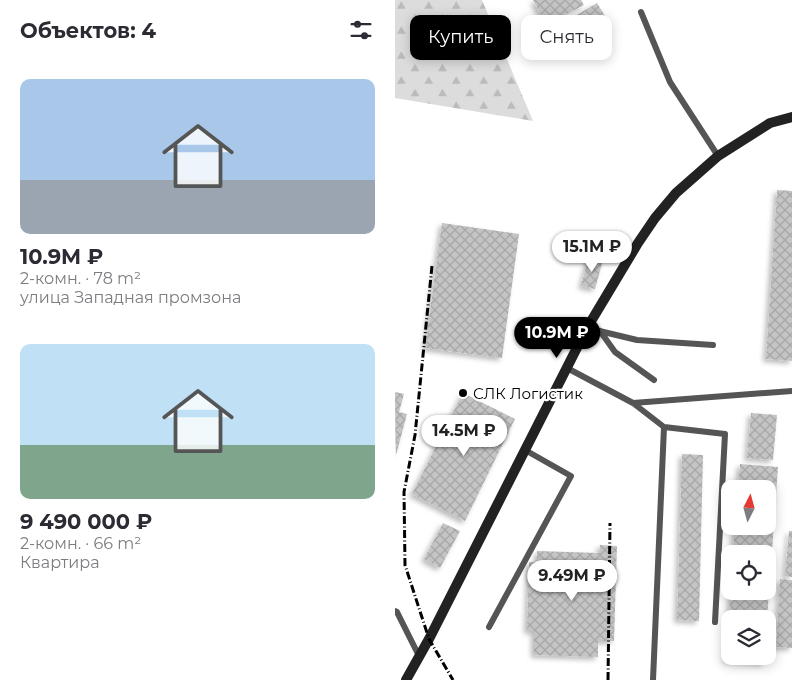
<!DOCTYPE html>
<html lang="ru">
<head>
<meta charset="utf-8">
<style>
  body { margin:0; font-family:Montserrat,sans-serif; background:#f2f2f3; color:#2b2b33; height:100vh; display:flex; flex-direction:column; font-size:19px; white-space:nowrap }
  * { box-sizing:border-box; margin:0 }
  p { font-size:16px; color:#7c7c81 }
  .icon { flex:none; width:28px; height:28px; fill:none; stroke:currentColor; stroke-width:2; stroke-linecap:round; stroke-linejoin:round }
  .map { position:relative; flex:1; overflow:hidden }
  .details { display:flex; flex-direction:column; background:#fff; width:395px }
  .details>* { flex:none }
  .top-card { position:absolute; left:15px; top:15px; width:306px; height:45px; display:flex; gap:10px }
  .needle { width:32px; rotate:6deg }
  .fabs { position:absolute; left:326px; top:480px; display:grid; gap:10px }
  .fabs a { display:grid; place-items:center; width:55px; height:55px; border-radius:10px; background:#fff; box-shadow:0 2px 12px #0003; font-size:25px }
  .price { position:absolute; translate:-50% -42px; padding:0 11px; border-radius:18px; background:#fff; color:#222; font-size:16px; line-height:32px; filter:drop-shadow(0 1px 2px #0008) }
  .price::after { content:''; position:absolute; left:50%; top:30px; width:15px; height:11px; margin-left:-8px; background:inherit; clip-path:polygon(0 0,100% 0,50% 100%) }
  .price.current { background:#000; color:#fff }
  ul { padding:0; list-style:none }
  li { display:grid; align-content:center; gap:10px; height:265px; padding:0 20px }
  li span { display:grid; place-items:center; height:155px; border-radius:10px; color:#555 }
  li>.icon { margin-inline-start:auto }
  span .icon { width:90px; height:90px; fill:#fffc; stroke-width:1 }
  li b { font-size:21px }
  h2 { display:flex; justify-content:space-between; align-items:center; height:60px; padding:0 20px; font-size:21px }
  .tag { padding:0 18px; border-radius:10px; background:#fff; box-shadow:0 2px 12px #0003; font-size:18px; line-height:45px }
  .tag.current { background:#000; color:#fff }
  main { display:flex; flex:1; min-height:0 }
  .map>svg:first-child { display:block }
</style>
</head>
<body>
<main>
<section class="details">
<h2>Объектов: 4<svg class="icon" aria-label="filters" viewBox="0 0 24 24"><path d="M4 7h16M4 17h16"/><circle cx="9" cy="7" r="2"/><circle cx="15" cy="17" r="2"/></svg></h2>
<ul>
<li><span style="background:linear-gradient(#a9c7e8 65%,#9aa5b1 0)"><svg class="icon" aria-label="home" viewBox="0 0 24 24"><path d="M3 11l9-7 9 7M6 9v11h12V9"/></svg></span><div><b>10.9M ₽</b><p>2-комн. · 78 m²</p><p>улица Западная промзона</p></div></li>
<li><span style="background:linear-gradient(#bfe0f5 65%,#7fa58c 0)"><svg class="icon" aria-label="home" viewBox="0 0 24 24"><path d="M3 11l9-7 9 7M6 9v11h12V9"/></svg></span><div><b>9 490 000 ₽</b><p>2-комн. · 66 m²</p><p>Квартира</p></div></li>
</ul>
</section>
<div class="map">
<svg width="397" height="680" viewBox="0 0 397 680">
  <defs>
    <pattern id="forest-firs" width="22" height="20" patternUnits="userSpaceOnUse" patternTransform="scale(1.25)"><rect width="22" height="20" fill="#dcdcdc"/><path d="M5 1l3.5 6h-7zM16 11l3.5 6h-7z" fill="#bbb"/></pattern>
    <pattern id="building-cross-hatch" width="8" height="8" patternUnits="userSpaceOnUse" patternTransform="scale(1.25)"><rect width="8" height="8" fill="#c4c4c4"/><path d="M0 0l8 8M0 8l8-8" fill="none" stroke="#a7a7a7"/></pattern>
    <filter id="shadow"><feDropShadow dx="-3" dy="3" stdDeviation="2.5" flood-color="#0004"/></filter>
  </defs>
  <rect width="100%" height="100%" fill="#fff"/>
  <!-- forest -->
  <path fill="url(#forest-firs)" d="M 0,0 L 87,0 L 138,121 L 0,98 Z"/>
  <!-- building -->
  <path fill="url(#building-cross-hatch)" filter="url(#shadow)" d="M 138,0 L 186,0 L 189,5 L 151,25 Z
    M 202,3 L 217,27 L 188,45 L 173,20 Z
    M 382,190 L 397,191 L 397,361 L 371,359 Z
    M 47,223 L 124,234 L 107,358 L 30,348 Z
    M 194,256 L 208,260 L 200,289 L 186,286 Z
    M 0,392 L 9,394 L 4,412 L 12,414 L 1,455 Z
    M 68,393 L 120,419 L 70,521 L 17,494 Z
    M 356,413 L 382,415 L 378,460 L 352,458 Z
    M 287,454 L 308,455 L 304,621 L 282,620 Z
    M 345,464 L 383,467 L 372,619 L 334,619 L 336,591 L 372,591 L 372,554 L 338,554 L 340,526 L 372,526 L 372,489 L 343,489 Z
    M 48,523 L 65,531 L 45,568 L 29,559 Z
    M 394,531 L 397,531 L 397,577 L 390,576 Z
    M 205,545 L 222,546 L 219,641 L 203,641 L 203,657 L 139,655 L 139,631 L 132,631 L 134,562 L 142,562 L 142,551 L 204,553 Z
    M 385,579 L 397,580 L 397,648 L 381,647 Z
    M 334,620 L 335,621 L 335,656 L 370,656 L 369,663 L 331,660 Z"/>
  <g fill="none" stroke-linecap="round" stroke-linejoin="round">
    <!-- lane -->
    <path stroke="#555" stroke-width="6" d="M 246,12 L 275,82 L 323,156
      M 192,328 L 242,340 L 318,345
      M 205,331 L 220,352 L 259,380
      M 172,368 L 238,403 L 269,427 L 258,680
      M 238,403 L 397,391
      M 269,427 L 330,434 L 320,622
      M 0,611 L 2,612 L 24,656
      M 94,627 L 176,476 L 130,450"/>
    <!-- secondary -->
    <path stroke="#222" stroke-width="10" d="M 11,680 L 34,639 L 192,328 L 243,243 L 260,218 L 281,193 L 323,156 L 375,123 L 397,117"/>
    <!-- rail -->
    <path stroke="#000" stroke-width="3" stroke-dasharray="8 2.5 1 2.5" stroke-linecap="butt" d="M 37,266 L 20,435 L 9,492 L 10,565 L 34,639 L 58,680
      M 213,680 L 215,523"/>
  </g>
  <!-- markers -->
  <circle fill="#000" stroke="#fff" stroke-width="2" cx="68" cy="393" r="5"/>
  <g text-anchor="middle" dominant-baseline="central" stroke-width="4.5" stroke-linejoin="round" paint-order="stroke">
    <!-- poi labels -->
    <g font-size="15" fill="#000" stroke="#fff" text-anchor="start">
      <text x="78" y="393">СЛК Логистик</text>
    </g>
  </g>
</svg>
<div class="fabs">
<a><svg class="needle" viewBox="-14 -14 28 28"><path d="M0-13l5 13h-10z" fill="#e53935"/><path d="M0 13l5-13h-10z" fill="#7c7c81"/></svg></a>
<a><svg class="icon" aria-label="locate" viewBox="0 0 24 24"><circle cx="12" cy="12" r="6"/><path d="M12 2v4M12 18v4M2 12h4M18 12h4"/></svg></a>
<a><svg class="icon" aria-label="layers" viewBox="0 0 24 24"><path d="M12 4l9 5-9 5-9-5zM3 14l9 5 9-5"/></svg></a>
</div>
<b class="price" style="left:197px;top:273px">15.1M ₽</b>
<b class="price current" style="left:162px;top:359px">10.9M ₽</b>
<b class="price" style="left:69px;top:457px">14.5M ₽</b>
<b class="price" style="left:177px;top:602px">9.49M ₽</b>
<div class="top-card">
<a class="tag current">Купить</a>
<a class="tag">Снять</a>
</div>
</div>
</main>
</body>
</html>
